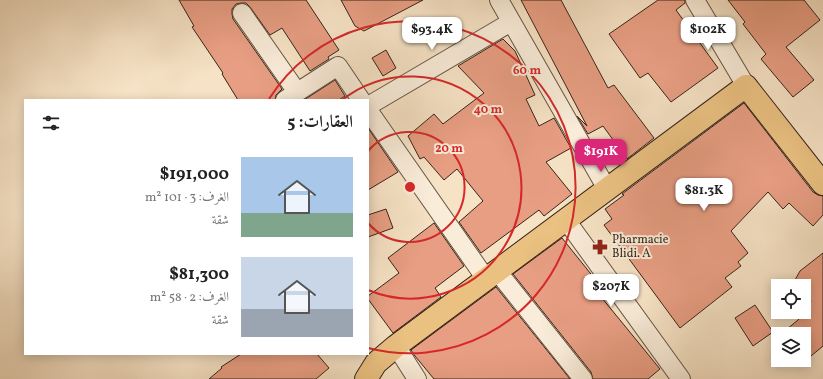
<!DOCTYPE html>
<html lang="ar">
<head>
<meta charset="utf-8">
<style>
  body { margin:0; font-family:Vollkorn,Amiri,serif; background:#f6f6f6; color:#222; direction:rtl; height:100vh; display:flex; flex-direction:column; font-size:15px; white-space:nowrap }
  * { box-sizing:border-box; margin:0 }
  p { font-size:13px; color:#767676 }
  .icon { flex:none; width:22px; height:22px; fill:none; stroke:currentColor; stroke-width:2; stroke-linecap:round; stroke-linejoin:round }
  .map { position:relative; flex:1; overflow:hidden; direction:ltr }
  .sheet { position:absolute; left:24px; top:99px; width:345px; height:256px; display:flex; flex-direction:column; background:#fff; border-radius:0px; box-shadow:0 2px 10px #0003; direction:rtl }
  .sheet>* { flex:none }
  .controls { position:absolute; left:771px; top:279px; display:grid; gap:8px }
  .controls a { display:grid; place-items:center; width:40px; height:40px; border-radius:0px; background:#fff; box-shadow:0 2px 10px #0003; font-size:20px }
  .price { position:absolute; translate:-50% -34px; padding:0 9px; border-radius:8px; background:#fff; color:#222; font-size:13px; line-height:26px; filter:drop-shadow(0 1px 2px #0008) }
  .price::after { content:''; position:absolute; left:50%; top:24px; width:12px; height:9px; margin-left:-6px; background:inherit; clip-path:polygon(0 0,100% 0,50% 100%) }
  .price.selected { background:#db2777; color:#fff }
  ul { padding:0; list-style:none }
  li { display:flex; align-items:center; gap:12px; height:100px; padding:0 16px }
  li span { display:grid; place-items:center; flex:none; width:112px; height:80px; border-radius:0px; color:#555 }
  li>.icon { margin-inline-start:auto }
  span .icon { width:48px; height:48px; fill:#fffc; stroke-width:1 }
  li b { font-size:17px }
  h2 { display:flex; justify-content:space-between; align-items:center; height:48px; padding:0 16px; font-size:17px }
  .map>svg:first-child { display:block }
</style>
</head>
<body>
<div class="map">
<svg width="823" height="379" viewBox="0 0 823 379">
  <rect width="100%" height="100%" fill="#f6e2c5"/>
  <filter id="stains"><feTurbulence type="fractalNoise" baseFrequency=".005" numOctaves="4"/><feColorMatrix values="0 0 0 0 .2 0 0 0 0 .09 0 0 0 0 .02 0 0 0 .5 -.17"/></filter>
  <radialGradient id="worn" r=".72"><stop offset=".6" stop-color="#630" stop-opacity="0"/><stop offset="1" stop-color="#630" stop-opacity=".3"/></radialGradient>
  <!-- building -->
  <path fill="#e89e83" stroke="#362519" d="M 179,0 L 306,0 L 339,50 L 328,57 L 329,59 L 310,71 L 282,28 L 270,35 L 250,7 L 246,3 L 241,3 L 236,4 L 232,9 L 232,14 L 233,19 L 282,89 L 276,95 L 275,100 L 238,100 L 222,74 L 223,73 L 192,27 L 194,26 Z
    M 341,0 L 423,0 L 364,31 L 355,26 Z
    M 521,0 L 561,0 L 608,88 L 614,85 L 654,138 L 627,159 L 603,126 L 588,134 L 577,116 L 587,126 Z
    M 658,0 L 685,0 L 685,3 L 676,10 L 718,68 L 671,102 L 648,73 L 640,78 L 609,34 Z
    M 728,0 L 804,0 L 820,20 L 786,47 L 814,80 L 793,97 L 761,59 L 766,54 L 743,24 L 745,22 Z
    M 503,39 L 515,51 L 535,95 L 526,99 L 539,126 L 554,118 L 571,148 L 546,162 L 572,194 L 544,216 L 539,210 L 481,253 L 459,222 L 483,201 L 457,169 L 444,180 L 424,157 L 420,159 L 408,136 L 434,114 L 443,124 L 484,93 L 458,66 Z
    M 386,50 L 396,68 L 383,76 L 372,58 Z
    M 335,80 L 345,96 L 339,100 L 304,100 Z
    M 744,103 L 813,192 L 818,195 L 823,196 L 823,215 L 813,226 L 789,203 L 783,209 L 768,192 L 731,231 L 748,253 L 738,262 L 741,266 L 725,278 L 732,287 L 680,328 L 604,225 L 612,219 L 605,209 L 624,195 L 622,194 Z
    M 368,128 L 398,172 L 368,190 Z
    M 386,209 L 393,228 L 368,237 L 368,215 Z
    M 434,223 L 464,266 L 435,288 L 441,297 L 393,333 L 368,299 L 368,296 L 399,273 L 388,258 Z
    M 562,238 L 607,294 L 602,298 L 660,369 L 648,379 L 593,379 L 591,372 L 513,274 Z
    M 823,253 L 823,346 L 811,356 L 804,348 L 804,334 L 781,334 L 798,320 L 811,301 L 804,292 L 804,286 L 799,286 L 795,280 L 800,271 Z
    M 496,287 L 570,379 L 434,379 L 415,356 L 411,350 Z
    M 755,305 L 773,332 L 753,346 L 735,318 Z
    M 241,354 L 317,354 L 329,368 L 316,379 L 209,379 L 222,368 L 221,367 Z"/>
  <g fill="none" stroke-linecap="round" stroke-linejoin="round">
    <!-- minor casing -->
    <g stroke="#665444" stroke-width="20">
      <path id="minor" d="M 499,0 L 607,189
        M 695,0 L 746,86
        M 242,13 L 297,92
        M 285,100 L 338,66 L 361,100
        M 368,106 L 511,22
        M 368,110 L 486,279
        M 566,220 L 681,379
        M 497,271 L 583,379
        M 396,346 L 417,379"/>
    </g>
    <!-- major casing -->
    <g stroke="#362519" stroke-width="24">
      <path id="major" d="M 366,379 L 376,363 L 396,346 L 746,86 L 823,184"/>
    </g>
    <!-- minor -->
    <use href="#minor" stroke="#f9ecd9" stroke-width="18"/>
    <!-- major -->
    <use href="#major" stroke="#ebc182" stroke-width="22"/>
  </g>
  <!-- distance rings -->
  <g fill="none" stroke="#d62828" stroke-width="2">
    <path d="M368 151A55 55 0 1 1 368 223"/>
    <path d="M342 100A111 111 0 1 1 368 290"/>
    <path d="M269 99A166 166 0 1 1 368 348"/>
  </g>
  <!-- icons -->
  <defs>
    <g id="pharmacy-bare" transform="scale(1.2)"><path d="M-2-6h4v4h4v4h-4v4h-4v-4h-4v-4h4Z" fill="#8f2418" stroke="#f9ecd9" stroke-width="2.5" paint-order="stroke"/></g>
  </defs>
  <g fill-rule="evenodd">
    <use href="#pharmacy-bare" x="600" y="247"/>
  </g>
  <g text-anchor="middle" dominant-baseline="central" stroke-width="4" stroke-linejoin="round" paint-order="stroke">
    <!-- poi labels -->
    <g font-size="12" fill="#362519" stroke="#f9ecd9" text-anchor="start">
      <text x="612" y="240">Pharmacie<tspan x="612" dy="14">Blidi. A</tspan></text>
    </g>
  </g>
  <circle cx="410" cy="187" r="6" fill="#d62828" stroke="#f9ecd9" stroke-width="2"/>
  <g font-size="12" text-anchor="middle" font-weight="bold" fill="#d62828" stroke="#f9ecd9" stroke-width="4" stroke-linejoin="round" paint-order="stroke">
    <text x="527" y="74">60 m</text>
    <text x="488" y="113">40 m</text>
    <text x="449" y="152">20 m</text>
  </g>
  <rect width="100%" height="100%" filter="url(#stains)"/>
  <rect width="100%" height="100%" fill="url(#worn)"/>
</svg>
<div class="controls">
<a><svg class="icon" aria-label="locate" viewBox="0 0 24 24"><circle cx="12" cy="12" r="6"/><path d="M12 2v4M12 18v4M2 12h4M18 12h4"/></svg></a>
<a><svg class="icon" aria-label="layers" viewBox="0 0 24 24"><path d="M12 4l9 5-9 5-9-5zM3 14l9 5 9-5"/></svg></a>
</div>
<b class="price" style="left:432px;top:51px">$93.4K</b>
<b class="price" style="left:708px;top:51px">$102K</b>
<b class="price selected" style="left:601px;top:173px">$191K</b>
<b class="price" style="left:704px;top:212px">$81.3K</b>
<b class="price" style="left:611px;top:308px">$207K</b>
<section class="sheet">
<h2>العقارات: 5<svg class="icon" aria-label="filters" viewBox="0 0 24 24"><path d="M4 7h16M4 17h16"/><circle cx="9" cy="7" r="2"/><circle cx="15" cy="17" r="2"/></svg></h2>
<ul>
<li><span style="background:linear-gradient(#a9c7e8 70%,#7fa58c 0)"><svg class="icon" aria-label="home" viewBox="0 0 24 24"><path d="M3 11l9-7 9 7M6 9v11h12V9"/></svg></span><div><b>$191,000</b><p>الغرف: 3 · 101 m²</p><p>شقة</p></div></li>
<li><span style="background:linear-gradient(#c9d6e8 65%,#9aa5b1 0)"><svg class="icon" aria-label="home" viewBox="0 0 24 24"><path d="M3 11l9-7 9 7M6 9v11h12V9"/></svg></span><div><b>$81,300</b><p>الغرف: 2 · 58 m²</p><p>شقة</p></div></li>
</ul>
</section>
</div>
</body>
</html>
